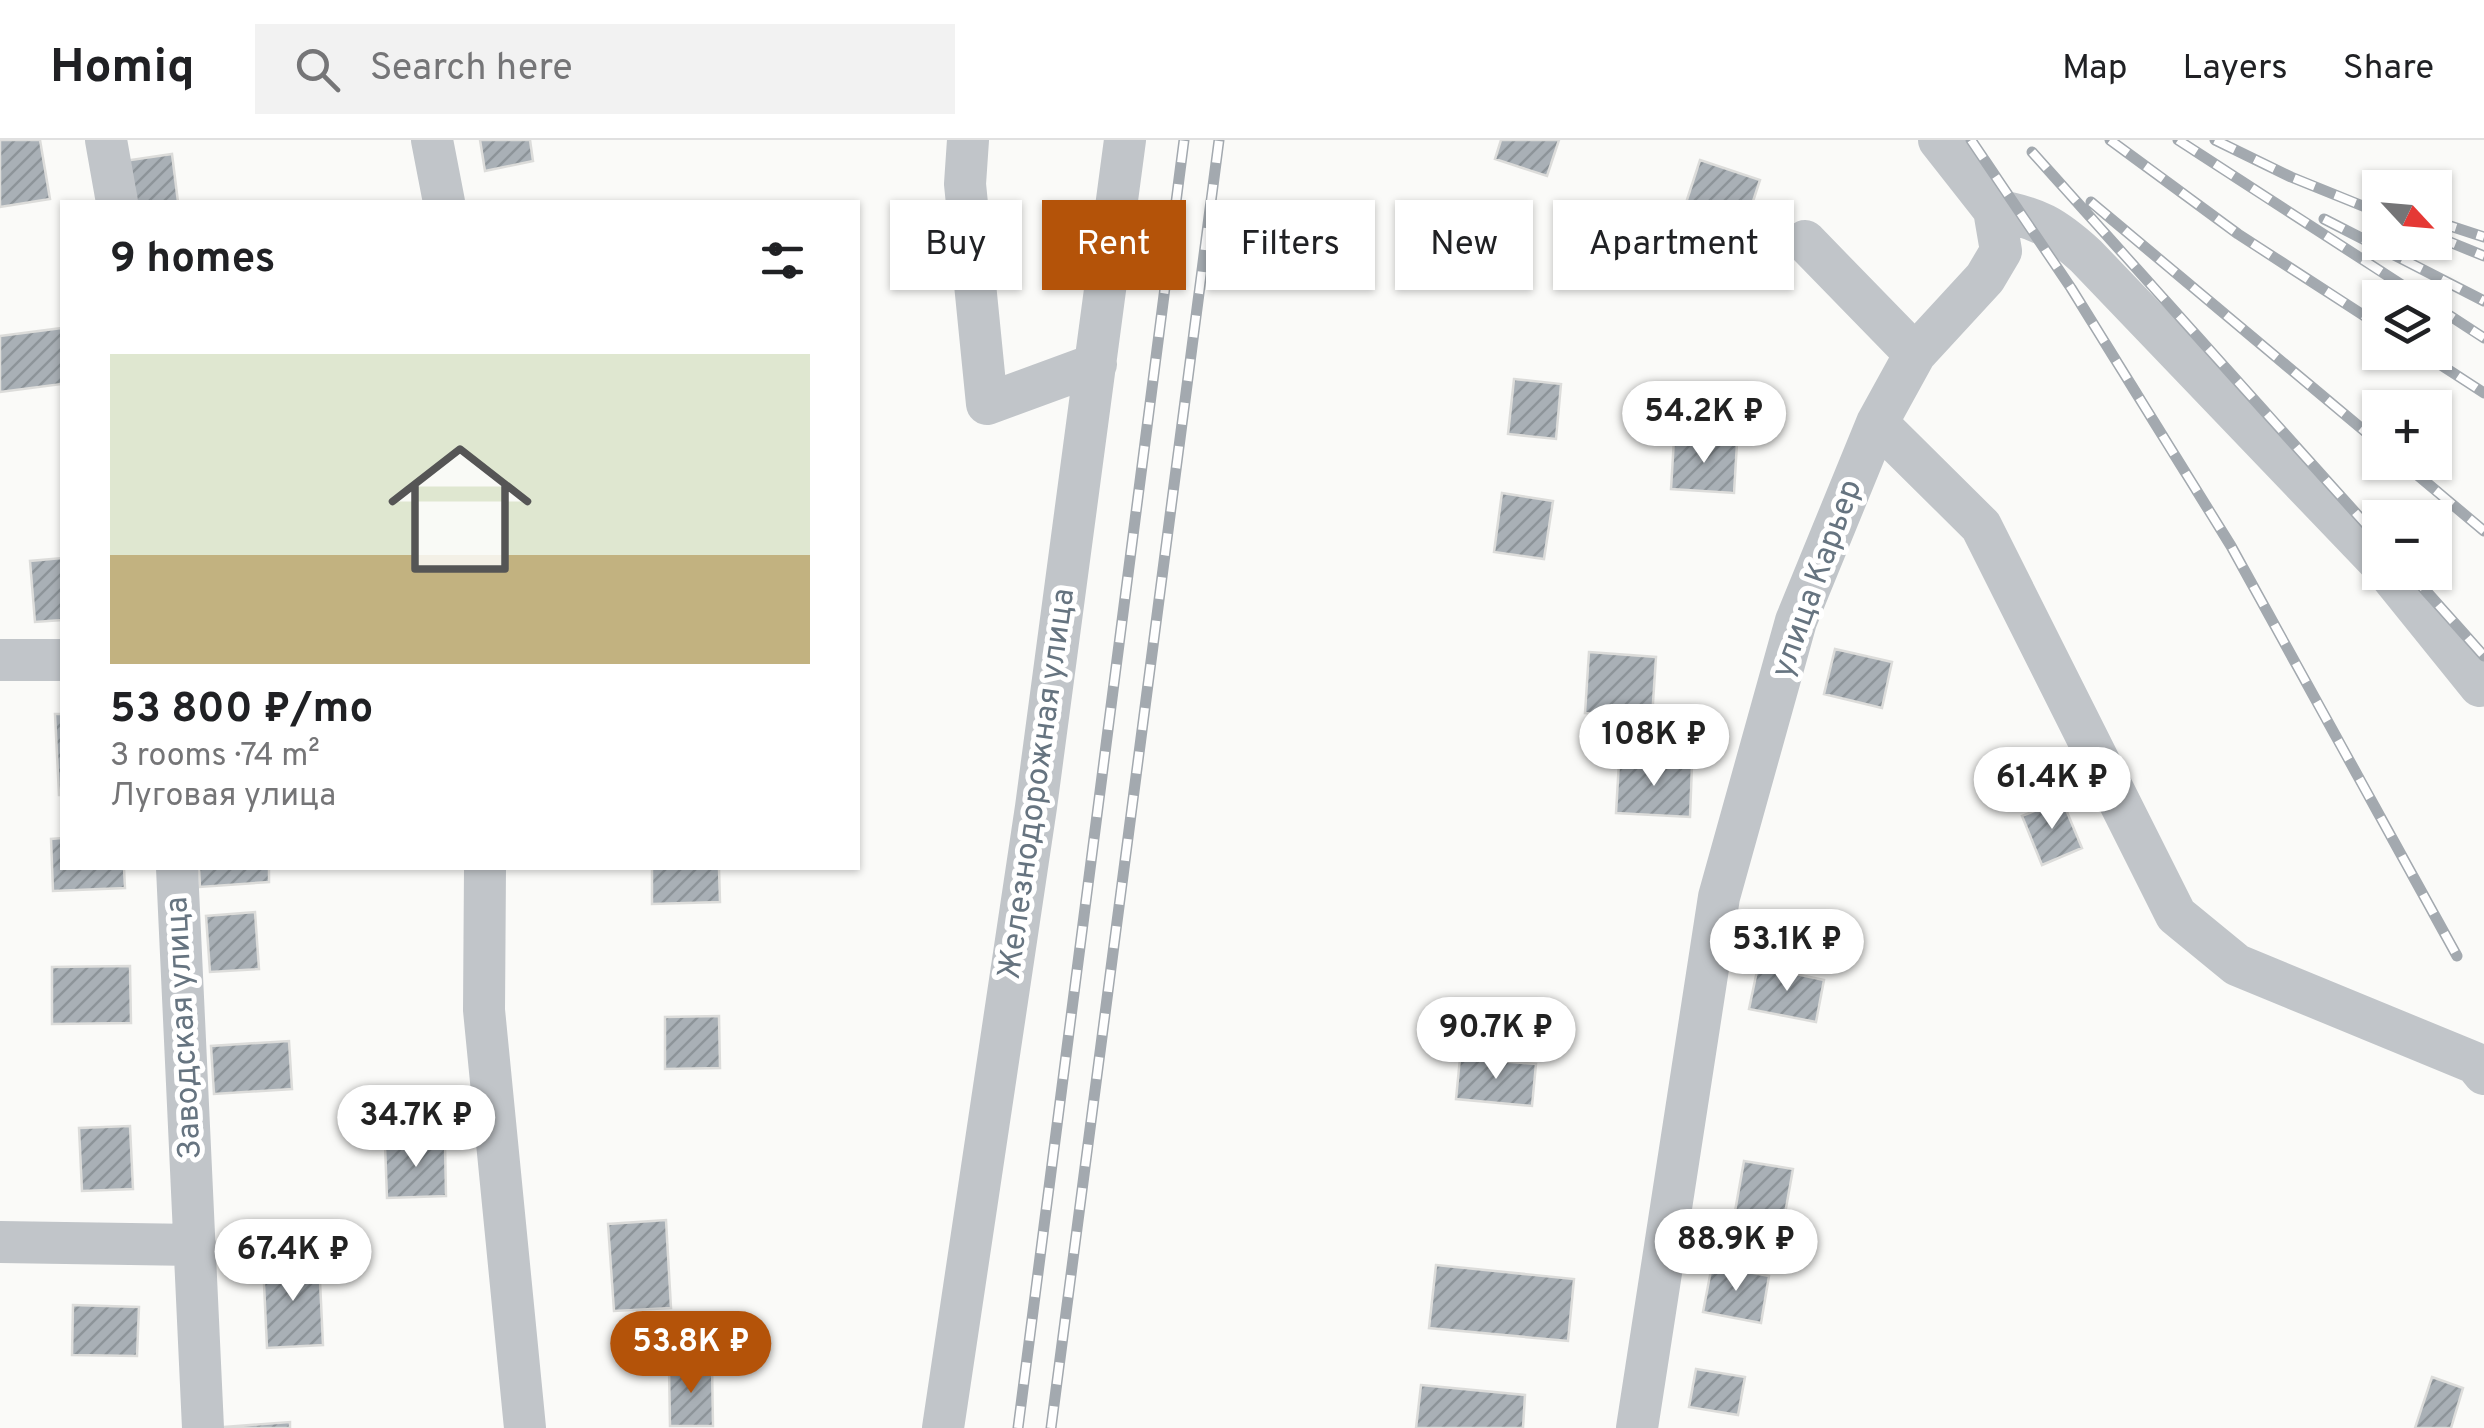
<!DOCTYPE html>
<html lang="en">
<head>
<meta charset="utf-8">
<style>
  body { margin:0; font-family:Overpass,sans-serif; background:#f2f2f2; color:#202124; height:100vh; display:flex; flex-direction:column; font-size:38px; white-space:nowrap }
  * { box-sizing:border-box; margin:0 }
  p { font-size:32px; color:#757577 }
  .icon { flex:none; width:55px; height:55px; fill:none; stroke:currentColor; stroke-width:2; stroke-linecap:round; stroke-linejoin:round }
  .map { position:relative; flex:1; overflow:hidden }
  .sheet { position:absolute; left:60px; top:60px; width:800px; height:670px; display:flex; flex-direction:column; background:#fff; border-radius:0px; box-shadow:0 2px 8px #0004 }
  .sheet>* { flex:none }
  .top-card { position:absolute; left:890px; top:60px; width:950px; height:90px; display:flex; gap:20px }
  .needle { width:65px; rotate:116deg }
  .tools { position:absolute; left:2362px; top:30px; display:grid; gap:20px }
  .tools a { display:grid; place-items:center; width:90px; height:90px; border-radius:0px; background:#fff; box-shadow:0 2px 8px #0004; font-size:50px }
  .price { position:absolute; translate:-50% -85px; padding:0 22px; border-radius:35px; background:#fff; color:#222; font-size:32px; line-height:65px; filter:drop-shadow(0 2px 5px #0008) }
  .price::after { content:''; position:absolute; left:50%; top:60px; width:30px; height:22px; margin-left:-15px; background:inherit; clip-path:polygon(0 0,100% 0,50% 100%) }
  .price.selected { background:#b45309; color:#fff }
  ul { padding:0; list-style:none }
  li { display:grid; align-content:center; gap:20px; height:530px; padding:0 50px }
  li span { display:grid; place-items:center; height:310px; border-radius:0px; color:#555 }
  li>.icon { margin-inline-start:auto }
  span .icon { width:180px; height:180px; fill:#fffc; stroke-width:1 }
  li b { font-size:42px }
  h2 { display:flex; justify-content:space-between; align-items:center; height:120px; padding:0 50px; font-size:42px }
  .chip { padding:0 35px; border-radius:0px; background:#fff; box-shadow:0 2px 8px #0004; font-size:35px; line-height:90px }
  .chip.selected { background:#b45309; color:#fff }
  header { display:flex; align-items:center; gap:60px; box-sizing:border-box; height:140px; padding:0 50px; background:#fff; border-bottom:2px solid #e0e0e0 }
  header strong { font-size:48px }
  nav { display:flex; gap:55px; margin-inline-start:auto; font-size:35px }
  .search { width:700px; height:90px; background:#f2f2f2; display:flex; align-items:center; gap:25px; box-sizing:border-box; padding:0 35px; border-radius:0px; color:#757577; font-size:38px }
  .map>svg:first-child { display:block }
</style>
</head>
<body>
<header>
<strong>Homiq</strong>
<div class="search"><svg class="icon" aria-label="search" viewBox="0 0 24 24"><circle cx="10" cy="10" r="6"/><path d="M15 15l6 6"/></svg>Search here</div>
<nav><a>Map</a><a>Layers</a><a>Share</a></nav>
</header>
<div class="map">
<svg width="2484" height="1288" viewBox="0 0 2484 1288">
  <defs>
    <pattern id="building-hatch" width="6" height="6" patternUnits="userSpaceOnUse" patternTransform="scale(2.5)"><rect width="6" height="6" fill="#a9b0b6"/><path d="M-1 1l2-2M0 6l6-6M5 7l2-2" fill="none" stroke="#8d9499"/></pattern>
  </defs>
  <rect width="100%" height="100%" fill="#fafaf8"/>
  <!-- building -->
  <path fill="url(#building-hatch)" stroke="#dcdcda" stroke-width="2.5" d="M 0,0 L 40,0 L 50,59 L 0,67 Z
    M 480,0 L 530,0 L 533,21 L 485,31 Z
    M 1501,0 L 1559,0 L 1547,36 L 1495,19 Z
    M 172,14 L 178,62 L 130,62 L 124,21 Z
    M 1700,20 L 1760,40 L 1741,98 L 1681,78 Z
    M 62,188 L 62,244 L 0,252 L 0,196 Z
    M 1514,239 L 1561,244 L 1556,299 L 1508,294 Z
    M 1674,299 L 1737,303 L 1734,353 L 1671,349 Z
    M 1502,353 L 1553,361 L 1544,419 L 1494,412 Z
    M 62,418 L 62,480 L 35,482 L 30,421 Z
    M 1835,509 L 1892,522 L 1882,568 L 1824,554 Z
    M 1589,512 L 1656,517 L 1652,578 L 1585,573 Z
    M 55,574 L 62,574 L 62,655 L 59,655 Z
    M 1619,622 L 1692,625 L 1690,677 L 1616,673 Z
    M 2062,660 L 2082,708 L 2042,725 L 2022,676 Z
    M 62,698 L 62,728 L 124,728 L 125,748 L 53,751 L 51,699 Z
    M 199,728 L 269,728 L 269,742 L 200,747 Z
    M 652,728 L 719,728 L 720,762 L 652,764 Z
    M 255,772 L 259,829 L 210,832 L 206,776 Z
    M 130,826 L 131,883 L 52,884 L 52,827 Z
    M 1758,826 L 1824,840 L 1816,882 L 1749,869 Z
    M 719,876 L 720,928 L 665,929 L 665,877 Z
    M 289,901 L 292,949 L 214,954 L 211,906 Z
    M 1460,918 L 1536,924 L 1532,966 L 1456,959 Z
    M 130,986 L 133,1049 L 82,1051 L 79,988 Z
    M 445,1003 L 446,1056 L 387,1058 L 385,1005 Z
    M 1744,1021 L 1793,1029 L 1781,1096 L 1732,1088 Z
    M 666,1080 L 671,1168 L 614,1171 L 608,1084 Z
    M 319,1119 L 323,1205 L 267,1208 L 263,1122 Z
    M 1436,1125 L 1574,1139 L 1568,1201 L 1429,1188 Z
    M 1712,1125 L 1769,1136 L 1761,1183 L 1703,1172 Z
    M 73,1165 L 139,1167 L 137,1216 L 72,1215 Z
    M 712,1225 L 713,1286 L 670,1286 L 669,1226 Z
    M 1696,1229 L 1745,1237 L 1738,1275 L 1689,1267 Z
    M 2432,1237 L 2463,1248 L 2451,1288 L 2415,1288 Z
    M 1421,1245 L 1525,1255 L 1523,1288 L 1416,1288 Z
    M 290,1282 L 290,1288 L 225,1288 L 225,1287 Z"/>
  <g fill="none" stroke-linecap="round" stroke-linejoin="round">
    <!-- minor -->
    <path stroke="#c1c5c9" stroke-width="42" d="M 106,0 L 117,62
      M 432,0 L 444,62
      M 968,0 L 965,44 L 987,264 L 1096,224
      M 1994,70 C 2037,77 2054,87 2086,116 L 2380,423
      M 1805,101 L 1915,214
      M 1877,283 L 1981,386 L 2176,775 L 2237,825 L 2475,923 L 2484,934
      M 2388,432 L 2480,546
      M 0,520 L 62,520
      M 177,728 L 203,1288
      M 485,728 L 484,870 L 525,1288
      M 0,1102 L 195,1105
      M 943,1288 L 1036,667 L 1125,0
      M 1637,1288 L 1719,757 L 1796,481 L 1877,283 L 1915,214 L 1985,138 L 2001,111 L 1994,70 L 1939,0"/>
    <!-- rail casing -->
    <g stroke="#a3a9af" stroke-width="11">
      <path id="rail" d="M 1971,0 L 2071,148 L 2231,406 L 2457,816
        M 2110,0 L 2238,94 L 2380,186
        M 2178,0 L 2422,158
        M 2215,0 L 2291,37 L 2380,73
        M 2032,12 L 2380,400
        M 2091,62 L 2380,304
        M 2324,79 L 2484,161
        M 2435,81 L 2484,97
        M 2435,96 L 2484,116
        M 2435,166 L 2484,198
        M 2421,212 L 2484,253
        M 2402,322 L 2484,391
        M 2409,432 L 2484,516
        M 1018,1288 L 1184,0
        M 1051,1288 L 1219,0"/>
    </g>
    <!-- rail -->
    <use href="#rail" stroke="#fff" stroke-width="8" stroke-dasharray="22" stroke-linecap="butt"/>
  </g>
  <g text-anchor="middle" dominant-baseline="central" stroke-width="10" stroke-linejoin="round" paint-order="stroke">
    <!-- street labels -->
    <g font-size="32" fill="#667480" stroke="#fff">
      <text transform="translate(1818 439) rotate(-70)">улица Карьер</text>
      <text transform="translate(1038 644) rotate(-82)">Железнодорожная улица</text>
      <text transform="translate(185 888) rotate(-93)">Заводская улица</text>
    </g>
  </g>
</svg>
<div class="tools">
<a><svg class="needle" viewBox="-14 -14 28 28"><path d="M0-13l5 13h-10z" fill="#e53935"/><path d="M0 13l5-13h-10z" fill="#757577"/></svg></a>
<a><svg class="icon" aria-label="layers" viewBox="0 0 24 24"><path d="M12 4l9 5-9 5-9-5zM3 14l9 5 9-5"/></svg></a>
<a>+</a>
<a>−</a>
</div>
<b class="price" style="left:1704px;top:326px">54.2K ₽</b>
<b class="price" style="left:1654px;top:649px">108K ₽</b>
<b class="price" style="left:2052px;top:692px">61.4K ₽</b>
<b class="price" style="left:1787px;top:854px">53.1K ₽</b>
<b class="price" style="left:1496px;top:942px">90.7K ₽</b>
<b class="price" style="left:416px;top:1030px">34.7K ₽</b>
<b class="price" style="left:1736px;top:1154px">88.9K ₽</b>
<b class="price" style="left:293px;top:1164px">67.4K ₽</b>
<b class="price selected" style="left:691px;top:1256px">53.8K ₽</b>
<div class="top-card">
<a class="chip">Buy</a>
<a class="chip selected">Rent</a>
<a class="chip">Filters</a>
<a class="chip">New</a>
<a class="chip">Apartment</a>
</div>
<section class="sheet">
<h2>9 homes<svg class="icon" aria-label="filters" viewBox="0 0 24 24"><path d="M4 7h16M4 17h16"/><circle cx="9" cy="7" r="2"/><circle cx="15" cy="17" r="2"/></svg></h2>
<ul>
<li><span style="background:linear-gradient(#dfe7d0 65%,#c2b280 0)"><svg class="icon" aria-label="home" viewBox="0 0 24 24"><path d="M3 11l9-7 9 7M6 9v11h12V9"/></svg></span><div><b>53 800 ₽/mo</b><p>3 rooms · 74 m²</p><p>Луговая улица</p></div></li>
</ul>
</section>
</div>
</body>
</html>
